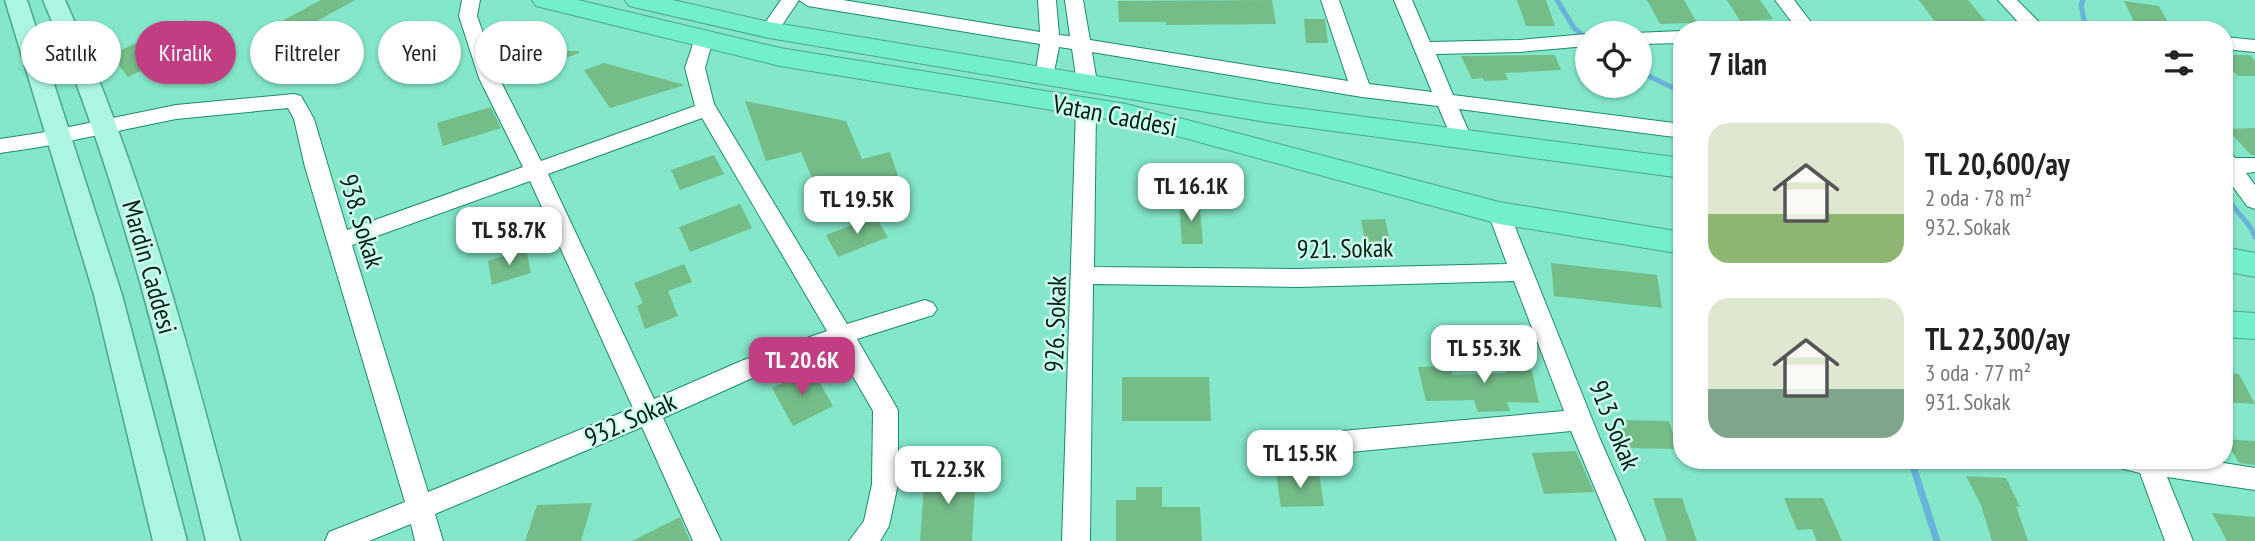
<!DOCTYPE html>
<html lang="tr">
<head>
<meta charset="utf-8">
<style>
  body { margin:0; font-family:"PT Sans Narrow",sans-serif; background:#f6f6f6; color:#222; height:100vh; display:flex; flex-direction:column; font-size:26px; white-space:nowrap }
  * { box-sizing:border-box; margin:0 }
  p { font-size:23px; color:#767676 }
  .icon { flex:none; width:38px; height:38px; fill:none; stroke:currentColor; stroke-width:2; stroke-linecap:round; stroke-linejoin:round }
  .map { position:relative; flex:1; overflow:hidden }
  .drawer { position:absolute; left:1673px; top:21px; width:560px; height:448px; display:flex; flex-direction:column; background:#fff; border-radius:28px; box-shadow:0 2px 5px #0004 }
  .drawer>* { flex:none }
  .guide { position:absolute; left:21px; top:21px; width:665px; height:63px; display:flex; gap:14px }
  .controls { position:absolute; left:1575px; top:21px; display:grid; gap:14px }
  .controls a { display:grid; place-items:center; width:77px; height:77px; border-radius:50%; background:#fff; box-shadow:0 2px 5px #0004; font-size:35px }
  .price { position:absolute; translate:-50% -60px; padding:0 16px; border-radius:14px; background:#fff; color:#222; font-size:23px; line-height:46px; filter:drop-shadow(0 2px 4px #0008) }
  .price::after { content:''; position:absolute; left:50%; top:42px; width:21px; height:16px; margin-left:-10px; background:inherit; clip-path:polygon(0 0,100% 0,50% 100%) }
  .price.current { background:#c23e83; color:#fff }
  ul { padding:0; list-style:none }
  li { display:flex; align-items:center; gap:21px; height:175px; padding:0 35px }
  li span { display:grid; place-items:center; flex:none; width:196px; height:140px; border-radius:21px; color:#555 }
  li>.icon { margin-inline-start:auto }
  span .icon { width:84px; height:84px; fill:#fffc; stroke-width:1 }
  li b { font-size:30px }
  h2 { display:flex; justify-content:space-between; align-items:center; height:84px; padding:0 35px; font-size:30px }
  .chip { padding:0 24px; border-radius:32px; background:#fff; box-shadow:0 2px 5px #0004; font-size:24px; line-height:63px }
  .chip.current { background:#c23e83; color:#fff }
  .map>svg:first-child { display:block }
</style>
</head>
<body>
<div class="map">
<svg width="2255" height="541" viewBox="0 0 2255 541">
  <rect width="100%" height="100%" fill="#84e7c9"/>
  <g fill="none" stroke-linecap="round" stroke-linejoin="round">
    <!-- stream-far1 -->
    <path stroke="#68b3da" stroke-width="5" d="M 1557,0 L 1574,28 L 1587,39
      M 2083,0 L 2081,5 L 2086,30
      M 1640,72 L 1682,92
      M 2224,195 L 2251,228 L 2255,237"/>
    <!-- stream -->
    <path stroke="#68b3da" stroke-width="7" d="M 1911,460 L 1937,541"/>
  </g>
  <!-- building -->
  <path fill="#74bc88" d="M 321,0 L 355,0 L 281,41 L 265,30 Z
    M 1272,0 L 1276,24 L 1166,25 L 1166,22 L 1119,22 L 1118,1 Z
    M 1517,0 L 1546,0 L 1555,26 L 1526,26 Z
    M 1647,0 L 1684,0 L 1697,23 L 1660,24 Z
    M 1727,0 L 1760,0 L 1773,19 L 1740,21 Z
    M 1919,0 L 1968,0 L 1988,24 L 1938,26 Z
    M 2124,1 L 2159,6 L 2172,30 L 2138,30 Z
    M 1304,19 L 1325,19 L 1328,43 L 1306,43 Z
    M 185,20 L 210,37 L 128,77 L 111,55 Z
    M 499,35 L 541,51 L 579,51 L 579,53 L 504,80 L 488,38 Z
    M 1555,55 L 1561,70 L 1505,73 L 1508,80 L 1484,81 L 1483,78 L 1472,79 L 1461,56 Z
    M 2224,55 L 2250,55 L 2255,61 L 2255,76 L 2238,76 L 2234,72 L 2224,72 Z
    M 604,63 L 685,85 L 610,108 L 584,70 Z
    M 745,101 L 846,121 L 862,159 L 890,152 L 903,191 L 877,197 L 873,183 L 821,199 L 801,152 L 766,161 Z
    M 491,107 L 501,128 L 443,146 L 437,123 Z
    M 2255,128 L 2255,155 L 2251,155 L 2227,129 Z
    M 714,155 L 724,174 L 680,190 L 671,170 Z
    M 1199,201 L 1203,244 L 1182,244 L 1179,202 Z
    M 740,204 L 752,228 L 690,252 L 679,227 Z
    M 875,216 L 888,237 L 838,257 L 826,235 Z
    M 1385,219 L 1393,255 L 1368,255 L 1361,220 Z
    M 526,249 L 531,273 L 492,285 L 488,261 Z
    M 1551,263 L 1657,275 L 1662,308 L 1554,296 Z
    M 684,264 L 692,282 L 668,291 L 678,316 L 645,329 L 637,306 L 643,303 L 634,283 Z
    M 1502,352 L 1528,353 L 1539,403 L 1507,402 L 1510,411 L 1478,412 L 1474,400 L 1426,401 L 1418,367 L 1450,366 L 1452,375 L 1506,373 Z
    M 812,369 L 833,406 L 793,426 L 772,388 Z
    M 2224,373 L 2239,374 L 2255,404 L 2224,402 Z
    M 1122,377 L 1209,377 L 1211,421 L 1122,421 Z
    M 1620,420 L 1669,421 L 1678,449 L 1628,448 Z
    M 2225,439 L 2255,441 L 2255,465 L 2239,463 Z
    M 1576,451 L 1594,492 L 1544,494 L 1532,453 Z
    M 976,470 L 972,541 L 920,541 L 925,471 Z
    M 1319,473 L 1324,506 L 1281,507 L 1276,474 Z
    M 1966,476 L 2006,478 L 2020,507 L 2016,506 L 2028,541 L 1992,541 L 1981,505 Z
    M 1136,487 L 1162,487 L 1162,507 L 1200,507 L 1202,541 L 1116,541 L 1116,500 L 1136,500 Z
    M 1653,498 L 1682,498 L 1697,541 L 1667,541 Z
    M 1784,498 L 1823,498 L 1842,541 L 1817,541 L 1812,529 L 1797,530 Z
    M 592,503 L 581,541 L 525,541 L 537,505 Z
    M 2212,513 L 2255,517 L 2255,541 L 2227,541 Z
    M 680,517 L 690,541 L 632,541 Z"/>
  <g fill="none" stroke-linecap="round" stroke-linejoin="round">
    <!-- minor casing -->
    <g stroke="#1b8b70" stroke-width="2">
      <path id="minor" d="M 462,0 L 480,0 L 477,16 L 499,78 L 541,161 L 695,106 L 685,68 L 696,35 L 710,35 L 713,39 L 705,68 L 714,104 L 847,324 L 925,300 L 933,303 L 937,309 L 933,315 L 857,339 L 898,410 L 898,484 L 889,526 L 880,541 L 849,541 L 864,521 L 872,484 L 873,411 L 836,347 L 759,375 L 663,418 L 721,541 L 693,541 L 642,427 L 435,514 L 443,541 L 415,541 L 411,524 L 369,541 L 325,541 L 329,532 L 405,502 L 305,167 L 294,119 L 288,108 L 176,119 L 40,147 L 0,153 L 0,139 L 40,133 L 176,105 L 294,94 L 301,96 L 314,119 L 347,230 L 523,167 L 479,78 L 459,16 ZM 702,118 L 827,331 L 741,361 L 654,399 L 548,174 ZM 530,181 L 633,408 L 428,492 L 352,245 Z
        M 781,0 L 843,0 L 1040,32 L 1038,0 L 1056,0 L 1059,35 L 1070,36 L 1065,0 L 1083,0 L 1090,40 L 1348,81 L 1321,0 L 1339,0 L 1369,84 L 1432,92 L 1394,0 L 1412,0 L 1430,42 L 1519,40 L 1587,34 L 1587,46 L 1519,52 L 1436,54 L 1453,95 L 1682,124 L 1682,138 L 1459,109 L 1472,139 L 1469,144 L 1455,144 L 1452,139 L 1438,106 L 1362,97 L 1092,52 L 1097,83 L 1094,88 L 1080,88 L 1077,83 L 1072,49 L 1059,47 L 1052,82 L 1038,82 L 1035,77 L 1040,44 L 808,6 L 799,0 L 776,34 L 762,34 L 760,30 Z
        M 1775,0 L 1794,0 L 1817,30 L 1798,30 Z
        M 1998,0 L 2017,0 L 2041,24 L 2058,24 L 2067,30 L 1984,30 L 1993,24 L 2020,24 Z
        M 1682,31 L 1682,43 L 1640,44 L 1640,33 L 1635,33 Z
        M 2224,37 L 2255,40 L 2255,52 L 2224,49 Z
        M 1086,101 L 1093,103 L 1096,108 L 1094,267 L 1298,269 L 1507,264 L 1488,213 L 1491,207 L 1499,205 L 1507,207 L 1600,439 L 1645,541 L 1617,541 L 1571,431 L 1319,455 L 1310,452 L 1306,444 L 1310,436 L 1319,433 L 1564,411 L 1514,281 L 1298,287 L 1093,284 L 1090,541 L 1062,541 L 1076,108 L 1079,103 Z
        M 2224,151 L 2231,153 L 2235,158 L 2255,158 L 2255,172 L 2246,173 L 2255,185 L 2255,209 L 2247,206 L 2224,174 Z
        M 2116,460 L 2205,460 L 2255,468 L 2255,490 L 2167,477 L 2193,541 L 2165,541 L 2140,473 L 2120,468 Z"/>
    </g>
    <!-- major casing -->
    <g stroke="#4ba68c" stroke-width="3">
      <path id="major" d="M 5,0 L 27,0 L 122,295 L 187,541 L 153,541 L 94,295 Z
        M 43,0 L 65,0 C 144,174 191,357 240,541 L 206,541 C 161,357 118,175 43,0 Z"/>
    </g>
    <!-- highway casing -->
    <g stroke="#4ba68c" stroke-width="2">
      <path id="highway" d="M 532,0 L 578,0 L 780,48 L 1126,104 L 1499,202 L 1682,232 L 1682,254 L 1499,224 L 1126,122 L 780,66 L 536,6 Z
        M 625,0 L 673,0 L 769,22 L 1266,104 L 1682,158 L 1682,178 L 1266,122 L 769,38 L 629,6 Z
        M 2224,247 L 2255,253 L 2255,277 L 2224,271 Z
        M 2224,311 L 2255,313 L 2255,339 L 2224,337 Z"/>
    </g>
    <!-- minor -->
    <use href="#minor" fill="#fff" fill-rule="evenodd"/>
    <!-- major -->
    <use href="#major" fill="#acf5e0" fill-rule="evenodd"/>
    <!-- highway -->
    <use href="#highway" fill="#74efcb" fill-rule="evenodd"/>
  </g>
  <g text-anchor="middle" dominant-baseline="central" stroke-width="5" stroke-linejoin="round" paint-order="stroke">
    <!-- street labels -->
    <g font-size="26" fill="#001f17" stroke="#cffded">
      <text transform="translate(1115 115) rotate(11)">Vatan Caddesi</text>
      <text transform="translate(362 221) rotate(73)">938. Sokak</text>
      <text transform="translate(1345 248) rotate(-1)">921. Sokak</text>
      <text transform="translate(150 267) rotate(74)">Mardin Caddesi</text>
      <text transform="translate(1055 324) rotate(-88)">926. Sokak</text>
      <text transform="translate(630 419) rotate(-24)">932. Sokak</text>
      <text transform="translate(1615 425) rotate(68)">913 Sokak</text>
    </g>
  </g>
</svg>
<div class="controls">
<a><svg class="icon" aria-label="locate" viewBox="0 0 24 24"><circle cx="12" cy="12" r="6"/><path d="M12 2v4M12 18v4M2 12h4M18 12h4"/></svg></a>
</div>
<b class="price" style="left:1191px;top:223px">TL 16.1K</b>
<b class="price" style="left:857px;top:236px">TL 19.5K</b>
<b class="price" style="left:509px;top:267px">TL 58.7K</b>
<b class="price" style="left:1484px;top:385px">TL 55.3K</b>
<b class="price current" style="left:802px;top:397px">TL 20.6K</b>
<b class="price" style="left:1300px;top:490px">TL 15.5K</b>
<b class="price" style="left:948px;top:506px">TL 22.3K</b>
<div class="guide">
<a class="chip">Satılık</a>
<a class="chip current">Kiralık</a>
<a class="chip">Filtreler</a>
<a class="chip">Yeni</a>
<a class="chip">Daire</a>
</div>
<section class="drawer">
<h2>7 ilan<svg class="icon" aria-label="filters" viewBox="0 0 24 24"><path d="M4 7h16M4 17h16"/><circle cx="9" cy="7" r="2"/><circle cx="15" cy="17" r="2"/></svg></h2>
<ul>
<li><span style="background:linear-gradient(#dfe7d0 65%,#8fb573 0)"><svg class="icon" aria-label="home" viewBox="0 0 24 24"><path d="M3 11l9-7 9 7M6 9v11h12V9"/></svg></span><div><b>TL 20,600/ay</b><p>2 oda · 78 m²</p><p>932. Sokak</p></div></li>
<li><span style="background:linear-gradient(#dfe7d0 65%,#7fa58c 0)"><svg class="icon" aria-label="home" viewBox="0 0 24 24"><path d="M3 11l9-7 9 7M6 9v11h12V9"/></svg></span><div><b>TL 22,300/ay</b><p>3 oda · 77 m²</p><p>931. Sokak</p></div></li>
</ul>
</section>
</div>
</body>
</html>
